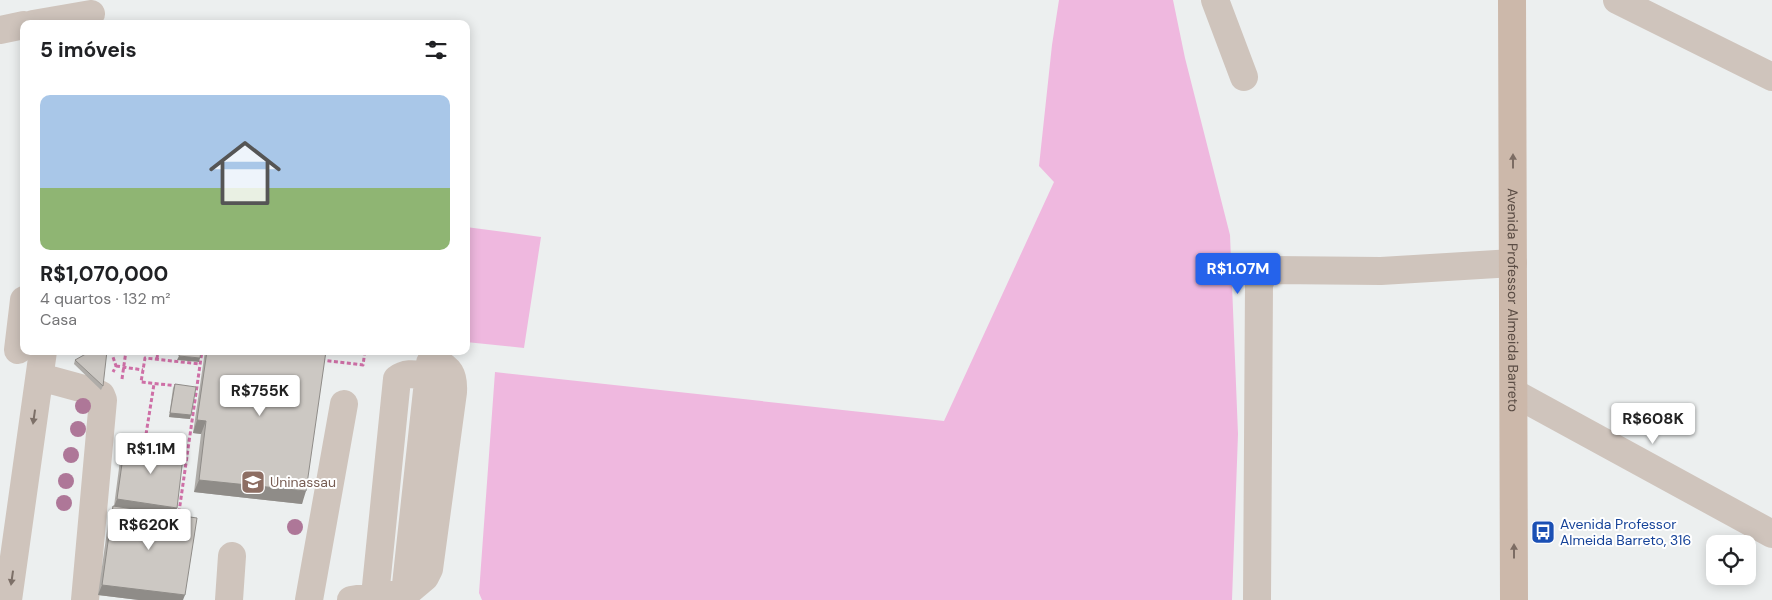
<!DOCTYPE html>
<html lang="pt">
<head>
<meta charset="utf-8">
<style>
  body { margin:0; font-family:"DM Sans",sans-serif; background:#f2f2f2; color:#202124; height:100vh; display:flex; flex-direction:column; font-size:19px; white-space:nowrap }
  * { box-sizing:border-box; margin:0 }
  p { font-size:16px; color:#757577 }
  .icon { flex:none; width:28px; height:28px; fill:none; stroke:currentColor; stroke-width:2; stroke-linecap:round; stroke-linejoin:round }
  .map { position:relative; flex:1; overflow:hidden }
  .sheet { position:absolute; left:20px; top:20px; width:450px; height:335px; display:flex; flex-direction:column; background:#fff; border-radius:10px; box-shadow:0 2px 12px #0003 }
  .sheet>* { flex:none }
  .tools { position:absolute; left:1706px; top:535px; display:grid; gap:10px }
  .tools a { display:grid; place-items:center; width:50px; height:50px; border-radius:10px; background:#fff; box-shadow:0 2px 12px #0003; font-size:25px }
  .price { position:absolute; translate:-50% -42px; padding:0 11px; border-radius:5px; background:#fff; color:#222; font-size:16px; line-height:32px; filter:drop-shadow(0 1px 2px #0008) }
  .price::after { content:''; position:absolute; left:50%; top:30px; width:15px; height:11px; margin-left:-8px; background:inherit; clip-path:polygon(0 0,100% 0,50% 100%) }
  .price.selected { background:#2563eb; color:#fff }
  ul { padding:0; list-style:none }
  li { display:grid; align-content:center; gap:10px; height:265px; padding:0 20px }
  li span { display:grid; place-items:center; height:155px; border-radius:10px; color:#555 }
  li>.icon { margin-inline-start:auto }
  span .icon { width:90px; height:90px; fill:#fffc; stroke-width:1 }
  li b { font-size:21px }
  h2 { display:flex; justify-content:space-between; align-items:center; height:60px; padding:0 20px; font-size:21px }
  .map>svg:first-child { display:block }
</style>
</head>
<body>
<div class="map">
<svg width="1772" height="600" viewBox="0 0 1772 600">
  <rect width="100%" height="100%" fill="#ecefef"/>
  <!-- green -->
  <path fill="#efb8df" d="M 1059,0 L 1173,0 L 1185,58 L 1230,235 L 1238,434 L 1232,600 L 482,600 L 479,593 L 495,372 L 944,421 L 1054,182 L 1039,166 L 1052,45 Z
    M 466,227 L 541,237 L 524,348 L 466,342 Z"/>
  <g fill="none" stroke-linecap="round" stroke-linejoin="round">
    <!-- path -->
    <path stroke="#ce6fa6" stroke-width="3" stroke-dasharray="4 2.5" stroke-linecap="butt" d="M 111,351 L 116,366 L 113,372
      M 157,359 L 158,351
      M 321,360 L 363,365 L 365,351
      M 116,366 L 143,370
      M 122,379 L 126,351
      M 178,386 L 141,382 L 145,358 L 200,364
      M 144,447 L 154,384
      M 178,519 L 202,351"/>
    <!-- minor -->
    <path stroke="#cfc4bc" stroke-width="28" d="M 1215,0 L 1244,77
      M 1617,0 L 1772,77
      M 33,24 L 91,14
      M 0,30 L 24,25
      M 18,350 L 24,300
      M 40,377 L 95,392 L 101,395 L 103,400 L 85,600
      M 1514,393 L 1772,534
      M 375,596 L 397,379 C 407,371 418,375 430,376
      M 8,600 L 43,351
      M 229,600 L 232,556
      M 309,600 L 344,404
      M 351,600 L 375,596 L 405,594 L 425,577 L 429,569 L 453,392 C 454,375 450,368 434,361 L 430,363 L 405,594
      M 1257,600 L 1259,285 C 1262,276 1264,273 1273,270 L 1381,271 L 1513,263"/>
    <!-- major -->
    <path stroke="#ccb8aa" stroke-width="28" id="s1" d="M 1512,0 L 1514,600"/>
  </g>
  <!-- trees -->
  <g fill="#ae7798">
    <circle cx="83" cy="406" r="8"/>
    <circle cx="78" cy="429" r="8"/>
    <circle cx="71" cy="455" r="8"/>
    <circle cx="66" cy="481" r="8"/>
    <circle cx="64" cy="503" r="8"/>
    <circle cx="295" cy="527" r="8"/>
  </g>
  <!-- wall -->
  <path fill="#afaca8" d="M 205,351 L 326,351 L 302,504 L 194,492 L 201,434 L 193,433 Z
    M 75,360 L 103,386 L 101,390 L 74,364 Z
    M 175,384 L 190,419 L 169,417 L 173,388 Z
    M 125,443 L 174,515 L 183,600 L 139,600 L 98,595 L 109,517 L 113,506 L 114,506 L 121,453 Z"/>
  <!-- shaded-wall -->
  <path fill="#8f8c88" d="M 179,356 L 200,358 L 199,362 L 177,360 Z
    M 170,413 L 191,415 L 190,419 L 169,417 Z
    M 197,420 L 206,421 L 201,434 L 193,433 Z
    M 199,480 L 306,491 L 302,504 L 194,492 Z
    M 117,499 L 177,508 L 173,518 L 113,509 Z
    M 102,585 L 185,595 L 183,600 L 139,600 L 98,595 Z"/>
  <!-- building -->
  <path fill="#ccc8c3" stroke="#8f8c88" d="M 91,351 L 107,351 L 103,386 L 75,360 Z
    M 179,351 L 201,351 L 200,358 L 179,356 Z
    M 207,351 L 326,351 L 306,491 L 199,480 L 206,421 L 197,420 Z
    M 175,384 L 196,387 L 191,415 L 170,413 Z
    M 125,443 L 184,449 L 177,508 L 117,499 Z
    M 113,506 L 197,518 L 185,595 L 102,585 Z"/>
  <!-- one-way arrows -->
  <defs><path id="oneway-solid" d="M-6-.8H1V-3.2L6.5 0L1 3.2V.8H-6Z" transform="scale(1.25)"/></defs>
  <g fill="#7c6c63">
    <use href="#oneway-solid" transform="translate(1513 161) rotate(-90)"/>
    <use href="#oneway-solid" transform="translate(1514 551) rotate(-90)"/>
  </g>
  <g fill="#7d7068">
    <use href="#oneway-solid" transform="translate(34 417) rotate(98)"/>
    <use href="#oneway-solid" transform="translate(12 578) rotate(98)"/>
  </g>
  <!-- icons -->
  <defs>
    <g id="university-square" transform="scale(1.25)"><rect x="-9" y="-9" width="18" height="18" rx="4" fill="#8d6e63" stroke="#fff"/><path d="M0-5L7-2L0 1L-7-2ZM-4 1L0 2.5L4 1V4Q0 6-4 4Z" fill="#fff"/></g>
    <g id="bus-square" transform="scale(1.25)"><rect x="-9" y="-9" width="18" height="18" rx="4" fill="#1a4fb4" stroke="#fff"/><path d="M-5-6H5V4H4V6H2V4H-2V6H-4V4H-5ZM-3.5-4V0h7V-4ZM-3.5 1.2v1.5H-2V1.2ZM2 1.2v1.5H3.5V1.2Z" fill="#fff"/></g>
  </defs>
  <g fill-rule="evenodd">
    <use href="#university-square" x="253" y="482"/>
    <use href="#bus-square" x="1543" y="532"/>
  </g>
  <g text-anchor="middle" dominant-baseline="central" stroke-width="4" stroke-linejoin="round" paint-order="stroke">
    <!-- street labels -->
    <g font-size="14" fill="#5a4c44" stroke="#fff">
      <text stroke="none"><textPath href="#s1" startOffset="300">Avenida Professor Almeida Barreto</textPath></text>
    </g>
    <!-- education labels -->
    <g font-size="14" fill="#785e54" stroke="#fff" text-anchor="start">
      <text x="270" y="482">Uninassau</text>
    </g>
    <!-- transit labels -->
    <g font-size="14" fill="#164399" stroke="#fff" text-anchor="start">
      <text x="1560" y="524">Avenida Professor<tspan x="1560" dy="16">Almeida Barreto, 316</tspan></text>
    </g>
  </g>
</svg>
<div class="tools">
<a><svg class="icon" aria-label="locate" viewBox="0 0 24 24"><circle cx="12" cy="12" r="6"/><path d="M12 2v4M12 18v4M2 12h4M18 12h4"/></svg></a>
</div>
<b class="price selected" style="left:1238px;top:295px">R$1.07M</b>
<b class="price" style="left:260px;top:417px">R$755K</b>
<b class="price" style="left:1653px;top:445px">R$608K</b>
<b class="price" style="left:151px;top:475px">R$1.1M</b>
<b class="price" style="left:149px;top:551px">R$620K</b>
<section class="sheet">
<h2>5 imóveis<svg class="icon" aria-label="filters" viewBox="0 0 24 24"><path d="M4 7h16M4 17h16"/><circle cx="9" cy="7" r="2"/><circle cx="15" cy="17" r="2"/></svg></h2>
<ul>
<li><span style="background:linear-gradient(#a9c7e8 60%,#8fb573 0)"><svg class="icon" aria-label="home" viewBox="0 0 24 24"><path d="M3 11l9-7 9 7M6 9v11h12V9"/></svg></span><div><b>R$1,070,000</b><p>4 quartos · 132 m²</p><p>Casa</p></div></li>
</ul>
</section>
</div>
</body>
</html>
